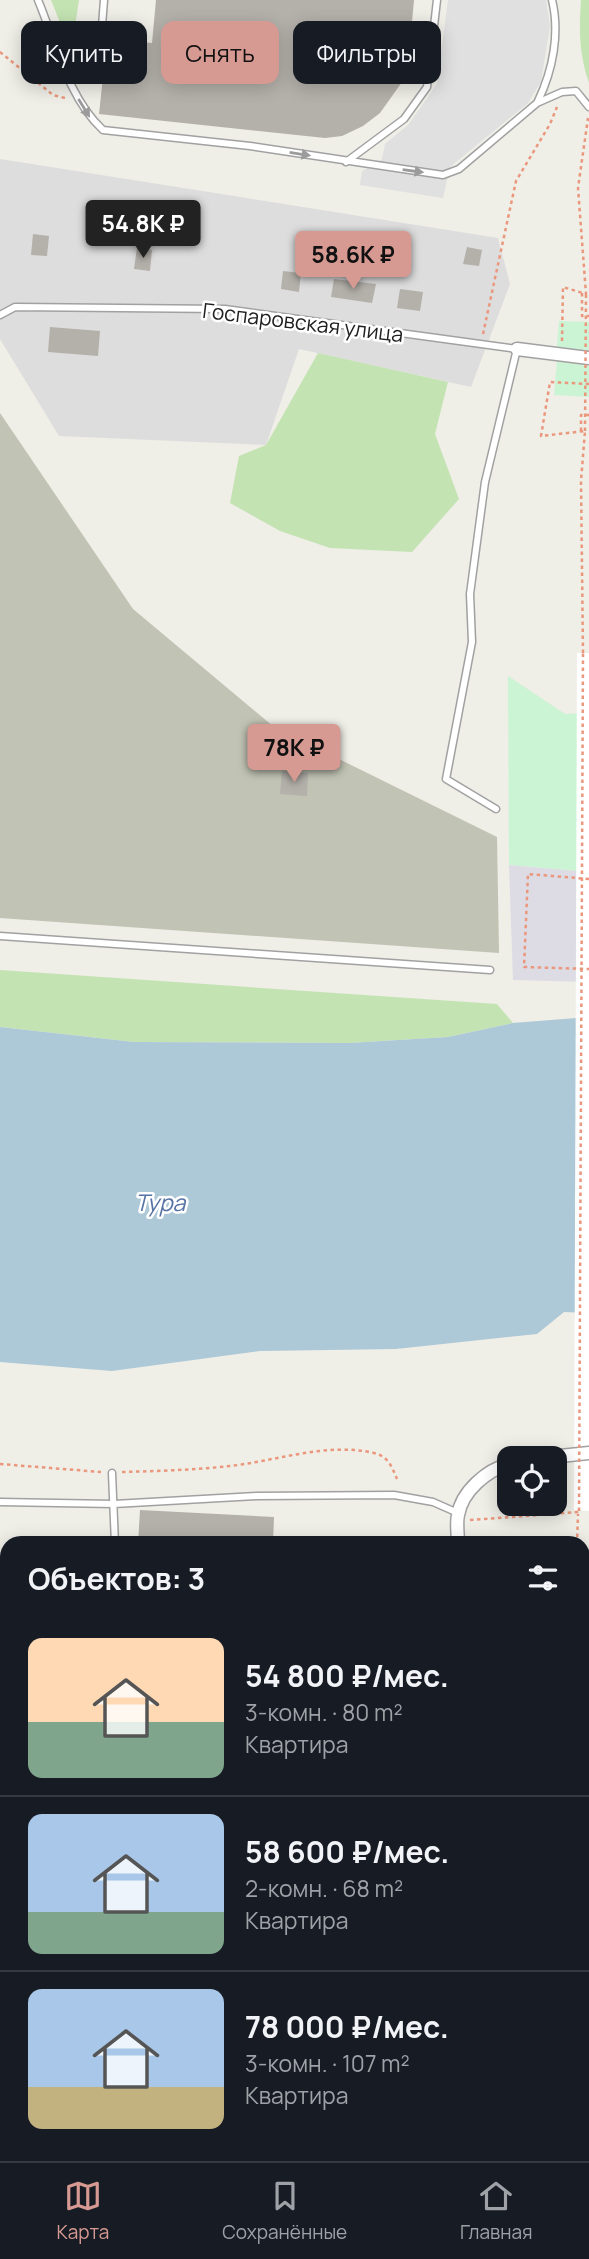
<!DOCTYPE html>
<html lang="ru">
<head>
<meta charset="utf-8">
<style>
  body { margin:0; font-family:Manrope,sans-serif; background:#242831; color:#f1f3f6; height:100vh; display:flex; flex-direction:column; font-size:26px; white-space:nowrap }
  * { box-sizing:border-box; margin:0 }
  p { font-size:23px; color:#9ea1a6 }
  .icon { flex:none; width:38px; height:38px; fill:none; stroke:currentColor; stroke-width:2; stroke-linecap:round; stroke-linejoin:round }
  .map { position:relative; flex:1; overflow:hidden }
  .panel { position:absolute; left:0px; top:1536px; width:590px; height:625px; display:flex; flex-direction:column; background:#171b24; border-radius:21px 21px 0 0; box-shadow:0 4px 18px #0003 }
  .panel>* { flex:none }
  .top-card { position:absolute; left:21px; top:21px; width:548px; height:63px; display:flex; gap:14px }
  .buttons { position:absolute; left:497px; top:1446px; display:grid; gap:14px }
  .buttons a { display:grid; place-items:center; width:70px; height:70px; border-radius:14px; background:#171b24; box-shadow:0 4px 18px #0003; font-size:35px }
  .price { position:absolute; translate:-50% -60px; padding:0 16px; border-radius:7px; background:#d79a92; color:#111; font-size:23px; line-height:46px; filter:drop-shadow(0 2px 4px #0008) }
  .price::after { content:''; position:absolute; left:50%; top:42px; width:21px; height:16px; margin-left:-10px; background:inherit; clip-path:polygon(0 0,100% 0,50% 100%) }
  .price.selected { background:#222; color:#fff }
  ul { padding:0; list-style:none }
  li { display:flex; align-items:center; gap:21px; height:175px; padding:0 28px }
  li+li { border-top:2px solid #363941 }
  li span { display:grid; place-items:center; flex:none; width:196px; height:140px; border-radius:14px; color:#555 }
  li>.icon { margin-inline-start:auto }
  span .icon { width:84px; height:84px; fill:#fffc; stroke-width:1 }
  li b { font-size:30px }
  h2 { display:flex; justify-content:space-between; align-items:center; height:84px; padding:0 28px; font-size:30px }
  .pill { padding:0 24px; border-radius:14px; background:#171b24; box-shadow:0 4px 18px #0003; font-size:24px; line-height:63px }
  .pill.selected { background:#d79a92; color:#111 }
  .menu { display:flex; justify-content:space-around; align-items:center; height:98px; border-top:2px solid #363941; background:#171b24; font-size:19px; color:#9ea1a6 }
  .menu a { display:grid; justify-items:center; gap:4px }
  .menu .selected { color:#d79a92 }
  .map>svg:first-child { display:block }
</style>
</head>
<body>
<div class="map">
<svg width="589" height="2161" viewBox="0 0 589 2161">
  <rect width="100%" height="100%" fill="#efeee7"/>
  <!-- residential -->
  <path fill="#dedddd" d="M 0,159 L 498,238 L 510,284 L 471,387 L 299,349 L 266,445 L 59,436 L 0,339 Z"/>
  <!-- commercial -->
  <path fill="#eedcd9" d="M 0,1910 L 7,1910 L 7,2125 L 0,2125 Z"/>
  <!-- construction -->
  <path fill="#c1c3b4" d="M 0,413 L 133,609 L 274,727 L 497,837 L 499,953 L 0,918 Z"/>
  <!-- grass -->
  <path fill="#c4e3b3" d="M 51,0 L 79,0 L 74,33 L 88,37 L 83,80 Z
    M 581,0 L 589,0 L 589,83 C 579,54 579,30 581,0 Z
    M 318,353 L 448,382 L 435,434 L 459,499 L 412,552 L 330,548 L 280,531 L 230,503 L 239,456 L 266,445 Z
    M 0,970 L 497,1004 L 513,1023 L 448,1037 L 349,1043 L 134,1042 L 0,1027 Z"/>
  <!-- park -->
  <path fill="#caf4d3" d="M 559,321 L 589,322 L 589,350 L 557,347 Z
    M 557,361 L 589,366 L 589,397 L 554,395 Z
    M 508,676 L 565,714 L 589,713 L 589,872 L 509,865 Z"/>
  <!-- parking -->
  <path fill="#e0e0e0" d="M 448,0 L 546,0 L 550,26 L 541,82 L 528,103 L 450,167 L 443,198 L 360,185 L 362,171 L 382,159 L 385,144 L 408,125 L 437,84 Z"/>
  <!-- plaza -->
  <path fill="#dddce5" d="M 509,865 L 589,872 L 589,982 L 513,980 Z"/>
  <!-- water -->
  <path fill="#adc8d7" d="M 589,1017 L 589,1313 L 564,1312 L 537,1334 L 396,1349 L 260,1351 L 112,1371 L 0,1362 L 0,1027 L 134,1042 L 349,1043 L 448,1037 L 513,1023 Z"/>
  <!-- pier -->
  <path fill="#fff" d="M 577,653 L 589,653 L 589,1511 L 574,1510 Z"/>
  <!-- building -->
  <path fill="#b4b0aa" d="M 156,0 L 414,0 L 407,75 L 380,113 L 363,126 L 342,136 L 325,138 L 99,114 L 107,39 L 152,43 Z
    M 33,234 L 49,236 L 47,256 L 31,255 Z
    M 467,247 L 482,250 L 479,266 L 463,264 Z
    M 137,248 L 152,250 L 150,271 L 134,269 Z
    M 283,271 L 301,273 L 299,292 L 281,289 Z
    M 334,279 L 376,284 L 372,303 L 331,297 Z
    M 400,289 L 423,292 L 420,311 L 397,308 Z
    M 50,327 L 100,331 L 98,356 L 48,352 Z
    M 282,771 L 308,773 L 307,796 L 280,794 Z
    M 140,1510 L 274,1517 L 273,1544 L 138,1544 Z"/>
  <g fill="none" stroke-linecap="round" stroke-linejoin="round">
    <!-- service casing -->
    <g stroke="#a1a1a1" stroke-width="9">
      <path id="service" d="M 38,0 C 56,43 68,98 103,130 L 250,146 L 443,175 L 459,169 L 537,103 L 562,92 L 576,91 L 589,107
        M 102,26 L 104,0
        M 538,101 C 553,70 560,33 552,0
        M 346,162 L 404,119 L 427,87 L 437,0
        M 0,315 L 15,307 L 225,309 L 517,349 L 485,482 L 470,594 L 472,642 L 446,779 L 496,809
        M 0,936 L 490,970
        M 112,1473 L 115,1544
        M 0,1502 L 114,1504 L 257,1496 L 394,1495 L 433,1502 L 458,1513
        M 0,1664 L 7,1664
        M 0,1918 L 7,1918
        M 0,2094 L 7,2095
        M 158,2161 L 158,2154"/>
    </g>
    <!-- minor casing -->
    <g stroke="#a1a1a1" stroke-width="15">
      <path id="minor" d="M 517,349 L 589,358
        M 541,1458 L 589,1453
        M 458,1544 C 458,1534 456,1523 458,1515 C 462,1491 487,1470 509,1464
        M 0,1586 L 7,1586
        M 0,1877 L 7,1876
        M 465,2154 L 465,2161"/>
    </g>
    <!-- primary casing -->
    <g stroke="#8a7212" stroke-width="22">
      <path id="primary" d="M 583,2161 L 584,1946 L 589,1734"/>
    </g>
    <!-- path -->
    <path stroke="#ea977d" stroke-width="2.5" stroke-dasharray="3.5 3.5" stroke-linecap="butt" d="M 0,52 L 53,95 L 65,98
      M 582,293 L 582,316 L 589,316
      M 483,334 L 516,181 L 550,124 L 557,107
      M 562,341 L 563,287 L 586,294 L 578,188 L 588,118
      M 581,431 L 581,415 L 589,415
      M 583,653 L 581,481 L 585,431 L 541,436 L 550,382 L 589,384
      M 589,879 L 528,874 L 524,967 L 589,969
      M 0,1464 L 101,1472
      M 122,1472 C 158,1471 194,1470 230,1466 C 276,1461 327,1442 374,1453 C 388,1456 392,1467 397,1479
      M 470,1520 L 579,1512
      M 577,1544 L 578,1514
      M 551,2154 L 551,2161"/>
    <!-- service -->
    <use href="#service" stroke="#fff" stroke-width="6"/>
    <!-- minor -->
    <use href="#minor" stroke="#fff" stroke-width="12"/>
    <!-- primary -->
    <use href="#primary" stroke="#f1dcaa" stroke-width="19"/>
    <!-- path-bridge -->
    <path stroke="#ea977d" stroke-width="2.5" stroke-dasharray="3.5 3.5" stroke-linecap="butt" d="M 585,431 L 586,294
      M 579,1511 L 583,653"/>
  </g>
  <!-- one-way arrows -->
  <defs><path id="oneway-solid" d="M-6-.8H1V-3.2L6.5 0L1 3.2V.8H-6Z" transform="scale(1.75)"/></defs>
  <g fill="#9b9b9b">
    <use href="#oneway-solid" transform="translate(84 108) rotate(58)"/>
    <use href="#oneway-solid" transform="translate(300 154) rotate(9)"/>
    <use href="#oneway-solid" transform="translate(413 171) rotate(8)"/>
  </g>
  <g text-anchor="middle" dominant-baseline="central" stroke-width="5" stroke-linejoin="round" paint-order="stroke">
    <!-- street labels -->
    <g font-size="21" fill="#202020" stroke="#fff">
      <text transform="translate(303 322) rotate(7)">Госпаровская улица</text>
    </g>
    <!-- water labels -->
    <g font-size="23" font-style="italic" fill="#5773a5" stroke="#fff">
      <text x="160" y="1202">Тура</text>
    </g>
  </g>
</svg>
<div class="buttons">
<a><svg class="icon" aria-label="locate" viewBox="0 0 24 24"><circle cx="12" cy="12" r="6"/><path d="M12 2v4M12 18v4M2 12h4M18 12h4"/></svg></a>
</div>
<b class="price selected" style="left:143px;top:260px">54.8K ₽</b>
<b class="price" style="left:353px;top:291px">58.6K ₽</b>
<b class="price" style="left:294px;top:784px">78K ₽</b>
<div class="top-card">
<a class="pill">Купить</a>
<a class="pill selected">Снять</a>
<a class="pill">Фильтры</a>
</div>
<section class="panel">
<h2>Объектов: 3<svg class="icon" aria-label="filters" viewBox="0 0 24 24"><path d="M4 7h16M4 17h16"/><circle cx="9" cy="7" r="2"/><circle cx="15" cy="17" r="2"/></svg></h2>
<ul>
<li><span style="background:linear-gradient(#ffd9b3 60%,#7fa58c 0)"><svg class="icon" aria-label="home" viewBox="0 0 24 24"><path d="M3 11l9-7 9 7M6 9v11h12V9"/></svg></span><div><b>54 800 ₽/мес.</b><p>3-комн. · 80 m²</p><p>Квартира</p></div></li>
<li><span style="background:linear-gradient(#a9c7e8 70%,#7fa58c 0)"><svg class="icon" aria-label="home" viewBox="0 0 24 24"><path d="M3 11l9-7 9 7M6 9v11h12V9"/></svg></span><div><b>58 600 ₽/мес.</b><p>2-комн. · 68 m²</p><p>Квартира</p></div></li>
<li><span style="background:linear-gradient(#a9c7e8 70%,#c2b280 0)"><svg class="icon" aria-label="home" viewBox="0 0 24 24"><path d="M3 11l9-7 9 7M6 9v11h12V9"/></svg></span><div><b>78 000 ₽/мес.</b><p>3-комн. · 107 m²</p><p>Квартира</p></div></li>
</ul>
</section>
</div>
<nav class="menu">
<a class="selected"><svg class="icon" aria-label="map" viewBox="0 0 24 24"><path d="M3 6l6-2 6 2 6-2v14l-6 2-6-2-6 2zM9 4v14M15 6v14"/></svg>Карта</a>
<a><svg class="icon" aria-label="saved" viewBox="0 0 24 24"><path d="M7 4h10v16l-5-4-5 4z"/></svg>Сохранённые</a>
<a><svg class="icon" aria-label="home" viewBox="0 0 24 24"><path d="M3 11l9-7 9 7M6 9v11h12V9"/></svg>Главная</a>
</nav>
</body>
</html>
